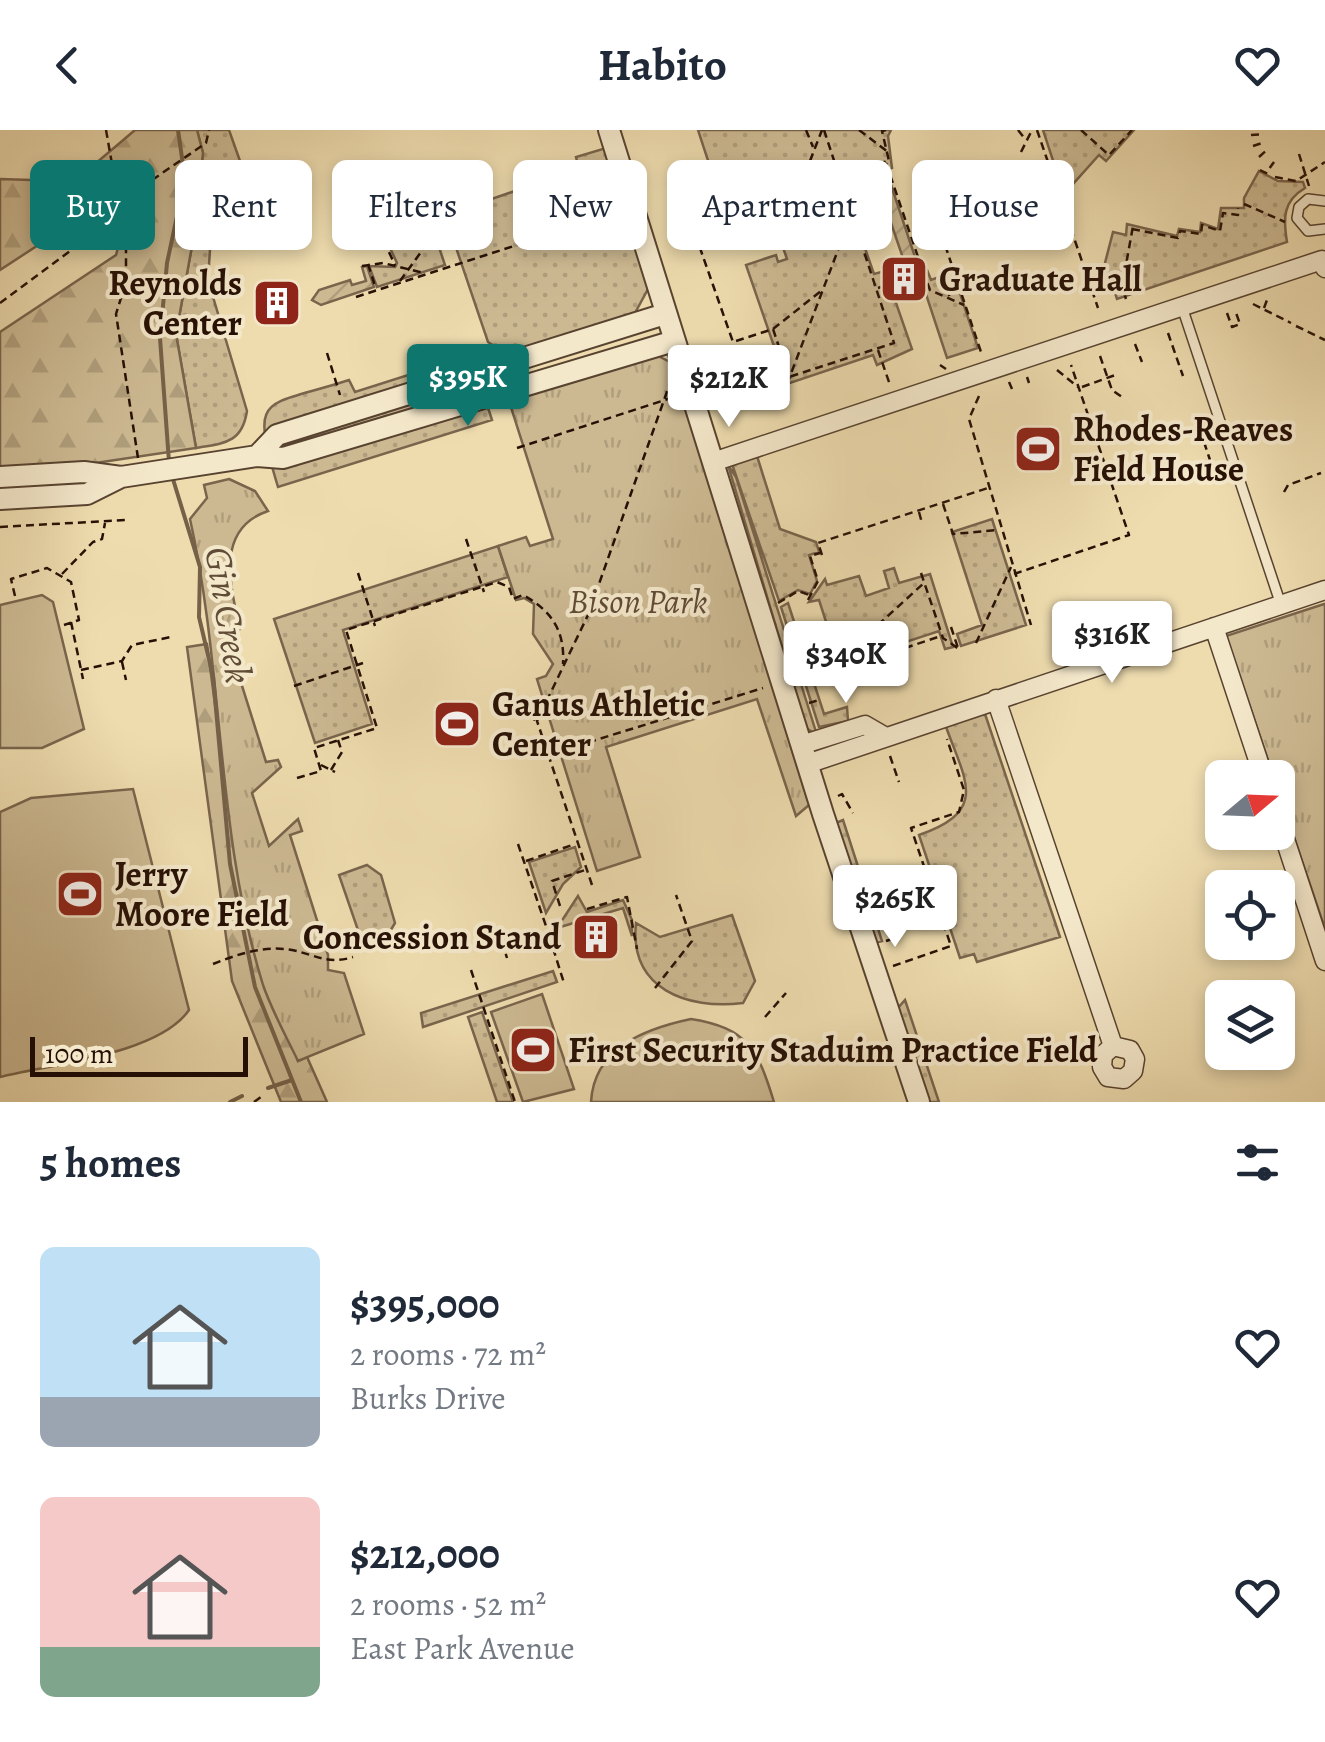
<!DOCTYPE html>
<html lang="en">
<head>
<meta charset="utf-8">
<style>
  body { margin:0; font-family:Alegreya,serif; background:#f2f2f3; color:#1f2937; height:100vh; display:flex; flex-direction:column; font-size:38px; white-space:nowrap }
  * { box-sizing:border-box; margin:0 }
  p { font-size:32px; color:#747a83 }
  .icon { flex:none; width:55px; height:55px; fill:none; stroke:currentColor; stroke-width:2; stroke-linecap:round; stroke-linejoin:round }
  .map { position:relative; height:972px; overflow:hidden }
  .sheet { display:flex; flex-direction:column; background:#fff; flex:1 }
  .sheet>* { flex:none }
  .banner { position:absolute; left:30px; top:30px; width:1265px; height:90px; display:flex; gap:20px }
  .needle { width:65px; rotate:71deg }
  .buttons { position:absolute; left:1205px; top:630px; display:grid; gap:20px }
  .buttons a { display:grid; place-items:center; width:90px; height:90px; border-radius:15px; background:#fff; box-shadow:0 5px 15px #0003; font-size:50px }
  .scale { position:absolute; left:30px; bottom:25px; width:218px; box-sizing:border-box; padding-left:10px; border:5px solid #261005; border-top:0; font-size:28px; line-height:35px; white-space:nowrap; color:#261005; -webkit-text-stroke:8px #f4e8cb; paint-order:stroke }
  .price { position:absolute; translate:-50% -85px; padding:0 22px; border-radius:10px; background:#fff; color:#222; font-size:32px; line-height:65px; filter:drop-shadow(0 2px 5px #0008) }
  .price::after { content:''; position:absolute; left:50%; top:60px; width:30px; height:22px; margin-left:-15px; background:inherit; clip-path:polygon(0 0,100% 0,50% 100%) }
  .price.active { background:#0f766e; color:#fff }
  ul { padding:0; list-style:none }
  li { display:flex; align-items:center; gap:30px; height:250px; padding:0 40px }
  li span { display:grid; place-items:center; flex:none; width:280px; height:200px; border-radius:15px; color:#555 }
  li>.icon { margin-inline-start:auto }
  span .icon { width:120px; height:120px; fill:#fffc; stroke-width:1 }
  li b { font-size:42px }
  h2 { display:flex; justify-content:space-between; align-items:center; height:120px; padding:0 40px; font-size:42px }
  .tag { padding:0 35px; border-radius:15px; background:#fff; box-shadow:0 5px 15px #0003; font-size:35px; line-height:90px }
  .tag.active { background:#0f766e; color:#fff }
  header { display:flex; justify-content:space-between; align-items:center; height:130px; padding:0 40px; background:#fff; font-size:45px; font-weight:700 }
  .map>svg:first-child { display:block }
</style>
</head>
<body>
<header><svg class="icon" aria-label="back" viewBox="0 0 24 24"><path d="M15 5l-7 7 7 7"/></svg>Habito<svg class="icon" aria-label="heart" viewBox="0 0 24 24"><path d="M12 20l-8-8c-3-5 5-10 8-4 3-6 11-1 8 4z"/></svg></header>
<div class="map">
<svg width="1325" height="972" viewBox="0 0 1325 972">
  <defs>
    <pattern id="grass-dots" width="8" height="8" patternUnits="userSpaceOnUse" patternTransform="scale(2.5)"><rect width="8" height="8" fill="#ccb992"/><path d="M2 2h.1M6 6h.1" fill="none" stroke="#af9e7c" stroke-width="1.8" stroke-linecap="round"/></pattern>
    <pattern id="forest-firs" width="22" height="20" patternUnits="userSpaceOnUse" patternTransform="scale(2.5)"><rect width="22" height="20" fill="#ccb992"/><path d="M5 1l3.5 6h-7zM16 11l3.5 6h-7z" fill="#af9e7c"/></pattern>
    <pattern id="park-tufts" width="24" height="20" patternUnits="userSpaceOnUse" patternTransform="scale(2.5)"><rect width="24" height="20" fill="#ccb992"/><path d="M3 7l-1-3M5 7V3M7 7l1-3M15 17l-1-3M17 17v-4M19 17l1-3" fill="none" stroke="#af9e7c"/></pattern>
    <pattern id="garden-furrows" width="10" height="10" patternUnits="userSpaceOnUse" patternTransform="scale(2.5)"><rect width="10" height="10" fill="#ccb992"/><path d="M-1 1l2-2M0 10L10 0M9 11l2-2" fill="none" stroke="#af9e7c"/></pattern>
  </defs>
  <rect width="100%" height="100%" fill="#eedcaf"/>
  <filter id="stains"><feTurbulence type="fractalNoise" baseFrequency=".002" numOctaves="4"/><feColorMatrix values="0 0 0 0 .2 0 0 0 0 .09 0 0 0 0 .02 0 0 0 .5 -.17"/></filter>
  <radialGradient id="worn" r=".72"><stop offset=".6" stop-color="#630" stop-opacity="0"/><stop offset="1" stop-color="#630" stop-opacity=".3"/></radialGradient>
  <!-- grass -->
  <path fill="url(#grass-dots)" stroke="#79644c" stroke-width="2.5" d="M 197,0 L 229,0 L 251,62 L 262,60 L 268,91 L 246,102 L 232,99 L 226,75 L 224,88 L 212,89 L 208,150 L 247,281 C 242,313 225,313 196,318 L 176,204 L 194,105 L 203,23 Z
    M 698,0 L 891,0 L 888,6 L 892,38 L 761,82 L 754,64 L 732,72 L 733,77 L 691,89 L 689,82 L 719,64 Z
    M 1043,0 L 1134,0 L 1106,31 L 1099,25 L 1064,64 Z
    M 606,18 L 649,157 L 635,183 L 506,224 L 488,212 L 445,85 L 579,39 L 576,27 Z
    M 1259,41 L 1278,51 L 1303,52 L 1305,58 C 1283,71 1283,88 1287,112 L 1117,169 L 1105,133 L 1113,102 L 1126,105 L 1127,94 L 1177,106 L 1179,99 L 1200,102 L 1201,93 L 1218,99 L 1221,78 L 1244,78 L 1244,68 Z
    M 418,55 L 445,135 L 377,157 L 369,136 L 395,137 L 397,133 L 369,72 Z
    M 853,84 L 874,144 L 885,141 L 912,219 L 877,235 L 873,225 L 787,254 L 746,135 L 776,125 L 778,132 L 787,129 L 780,109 Z
    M 927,140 L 931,150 L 953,142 L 978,218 L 947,228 L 919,143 Z
    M 471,225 L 492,290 L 278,357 C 249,261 263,278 349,250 L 355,262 Z
    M 757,326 L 780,399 L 816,412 L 819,422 L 809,425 L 817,451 L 810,464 L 798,460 L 779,471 L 732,334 Z
    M 728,335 L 736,347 L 817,605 L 806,598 Z
    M 992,389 L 1026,495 L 961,516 L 957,504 L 982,495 L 952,402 Z
    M 498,416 L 508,447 L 343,500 L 372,594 L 315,613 L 274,489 Z
    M 894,438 L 899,453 L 930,444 L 953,517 L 945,519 L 939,501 L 906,512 L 905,508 L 883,515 L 886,527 L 875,531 L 871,519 L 852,525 L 856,539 L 843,544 L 819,470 L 809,472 L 825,449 L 827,455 L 859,446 L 866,466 L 889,458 L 884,441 Z
    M 788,473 L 824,584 L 847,577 L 848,591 L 819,597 L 781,477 Z
    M 983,578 L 1060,807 L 977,832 L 974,824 L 960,828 L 919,705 C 992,680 963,648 944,591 Z
    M 843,690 L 882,811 L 874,813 L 836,693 Z
    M 575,717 L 581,737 L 563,754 L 546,783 L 529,732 Z
    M 367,735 L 381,745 L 395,793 L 389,803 L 367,811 L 360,806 L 339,745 Z
    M 578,766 L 587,782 L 623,770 L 632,790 L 632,806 L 623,778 L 557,798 Z
    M 732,785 L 755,851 L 743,873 C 687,880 629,859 636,793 L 660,807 Z
    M 553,841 L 557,852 L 423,897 L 421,883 Z
    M 905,870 L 939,972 L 926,972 L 897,879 Z
    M 482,882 L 513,972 L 497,972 L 468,887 Z"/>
  <!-- forest -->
  <path fill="url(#forest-firs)" stroke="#79644c" stroke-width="2.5" d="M 135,0 L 197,0 L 203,23 L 194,105 L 176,204 L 196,318 L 82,335 L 0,340 L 0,202 L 116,125 L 122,103 L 109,80 L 95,78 L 0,140 L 0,49 L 63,51 L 95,34 Z
    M 207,514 L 236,732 L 298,931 L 307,927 L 327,972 L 281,972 L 232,851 L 187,517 Z"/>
  <!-- park -->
  <path fill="url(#park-tufts)" stroke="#79644c" stroke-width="2.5" d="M 654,224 L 674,234 L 809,675 L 796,686 L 757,569 L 606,617 L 640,727 L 597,741 L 537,549 L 546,546 L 553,534 L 533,504 L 534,474 L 524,468 L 516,470 L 498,416 L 526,407 L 530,416 L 553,409 L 508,268 Z
    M 229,349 L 255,361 L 268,381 C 215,399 230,455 240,499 L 226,505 L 266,632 L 278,630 L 281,637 L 252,663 L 269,716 L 298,689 L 302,701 L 290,705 L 328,825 L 328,840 L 344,843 L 364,904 L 298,931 C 286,906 272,881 263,855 C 216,704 224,541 190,389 L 207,368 L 204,355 Z
    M 1324,474 L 1325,476 L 1325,799 L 1226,506 Z"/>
  <!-- garden -->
  <path fill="url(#garden-furrows)" stroke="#79644c" stroke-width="2.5" d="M 886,40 L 915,127 L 904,131 L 876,49 L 869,51 L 868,46 Z
    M 367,136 L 374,157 L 321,175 L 312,170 L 319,160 L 350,150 L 352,155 L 366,151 L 362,137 Z"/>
  <!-- pitch -->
  <path fill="#ccb992" stroke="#79644c" stroke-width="2.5" d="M 42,465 L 53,472 L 84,599 L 42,618 L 0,618 L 0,475 Z
    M 133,659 L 189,880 C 159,924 52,934 0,947 L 0,682 L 31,668 Z
    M 542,864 L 574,959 L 523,972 L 491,882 Z
    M 691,889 C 748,898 758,920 774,972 L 591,972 C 594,918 644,899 691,889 Z"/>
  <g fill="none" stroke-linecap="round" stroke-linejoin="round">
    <!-- stream -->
    <path stroke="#756148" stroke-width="4" d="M 169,332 L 160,208 L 167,133 L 185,49 L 178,0
      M 172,346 L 200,437 L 199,487 L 213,546 L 230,734 L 255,857 L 301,972
      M 268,958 L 292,950
      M 230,972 L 242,966"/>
    <!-- service casing -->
    <g stroke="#584330" stroke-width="12">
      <path id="service" d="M 1325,71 L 1308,69 L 1299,77 L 1297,88 L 1308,101 L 1325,99
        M 1182,177 L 1281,475"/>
    </g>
    <!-- minor casing -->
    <g stroke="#584330" stroke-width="21">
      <path id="minor" d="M 713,332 L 1322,130 L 1325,138
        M 1214,497 L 1264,648
        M 996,569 L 1113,916 L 1130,920 L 1135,929 L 1133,941 L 1124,949 L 1108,947 L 1102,937 L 1103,925 L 1113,916
        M 801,615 L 865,595 L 884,606
        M 807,634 L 1325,460
        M 1278,688 L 1325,831"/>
    </g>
    <!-- tertiary casing -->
    <g stroke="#584330" stroke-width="24">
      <path id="tertiary" d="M 609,0 L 823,684 L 919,972
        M 257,326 L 277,305 L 665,184
        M 0,347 L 84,342 L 121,347
        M 0,369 L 87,364 L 121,347 L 257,326 L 283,328 L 674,211"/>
    </g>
    <!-- path -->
    <path stroke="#261005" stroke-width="2.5" stroke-dasharray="8 5" stroke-linecap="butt" d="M 106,0 L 126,113 L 126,152 L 116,184 L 138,328
      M 806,0 L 813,17
      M 824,0 L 894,213 L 789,247 L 773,199 L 733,212 L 687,81 C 725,50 786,38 834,31
      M 859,0 L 888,22
      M 1018,0 L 1025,9
      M 1037,0 L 1098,178
      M 1081,0 L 1110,26
      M 1251,5 L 1264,4
      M 1253,16 L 1265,12
      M 1021,22 L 1032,0
      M 1110,24 L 1132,0
      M 1299,24 L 1309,56
      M 1259,27 L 1268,19
      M 810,31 L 822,0
      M 886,33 L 918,127
      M 1260,40 L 1266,43 L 1274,32
      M 1275,47 L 1296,51 L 1325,32
      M 740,57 L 746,72
      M 830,64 L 838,41 L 889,31 L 882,1 L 886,0
      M 831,64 L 850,57
      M 120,72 L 206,13 L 209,0
      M 746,72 L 769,64 L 781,42
      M 1244,74 L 1285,92
      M 359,83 L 374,90 L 395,135
      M 1132,99 L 1178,108 L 1180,101 L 1201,104 L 1202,95 L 1220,101 L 1223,83 L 1238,85 L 1238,78
      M 941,103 L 982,225
      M 368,134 L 376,159
      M 362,136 L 383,133 L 424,143
      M 923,141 L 930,160 L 964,175
      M 943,146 L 950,168
      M 400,151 L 442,93
      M 878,158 L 890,154
      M 356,167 L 616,83
      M 1126,169 L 1122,157 L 1133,96
      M 0,173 L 120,84
      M 1253,174 L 1291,193
      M 1264,178 L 1267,170
      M 1227,183 L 1232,197 L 1240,194 L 1235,180
      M 1296,196 L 1325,210
      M 773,199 L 821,161
      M 1168,203 L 1183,246
      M 1135,214 L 1142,232
      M 878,220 L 890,255
      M 327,223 L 340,265
      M 1100,226 L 1112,260 L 1122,267
      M 940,235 L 946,239
      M 1057,240 L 1078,257
      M 1027,247 L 1029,253
      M 1009,252 L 1012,259
      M 787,254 L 851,86
      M 1082,257 L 1118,244
      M 979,266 L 969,289 L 1031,495
      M 1096,304 L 1122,295
      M 1237,305 L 1252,300
      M 1204,312 L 1210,330
      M 517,318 L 674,267
      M 1170,336 L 1174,350
      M 1284,362 L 1288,355 L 1321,343
      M 943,374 L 953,404 L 998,400
      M 919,382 L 922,393
      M 0,397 L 125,390
      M 466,409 L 484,462
      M 822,425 L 818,413 L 991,357
      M 358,443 L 375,496
      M 921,443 L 943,508 L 959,519
      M 62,444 L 93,412 L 102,409 L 105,393
      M 1014,444 L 1129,405 L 1071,235
      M 15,466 L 11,449 L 47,438 L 71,452 L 79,490 L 64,495
      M 808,470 L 818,451 L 810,426 L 820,423
      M 778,473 L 798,461 L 809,465
      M 71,492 L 83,549
      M 951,497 L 958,518
      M 976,513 L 1011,437
      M 905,518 L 941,506
      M 861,524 L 857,514 L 925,452
      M 122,532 L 126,550
      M 81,540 L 122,531 L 132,515 L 171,507
      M 294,556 L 363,533
      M 809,573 L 819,570
      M 528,587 L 536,590
      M 551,624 L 763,558
      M 890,626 L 899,652
      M 321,635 L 335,642
      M 331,640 L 342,622 L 338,610
      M 297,648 L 321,641 L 314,618 L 377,598 L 346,500 L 497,452 L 509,457 L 513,469 L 523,465 C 552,481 565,501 563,534
      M 838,666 L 842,664 L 853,683
      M 518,714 L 547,799
      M 526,731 L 575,714
      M 592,755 L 537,591 L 588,485 L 669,256
      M 560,776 L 552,751 L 585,740
      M 587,779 L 627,767 L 637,819
      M 498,799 L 507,828
      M 502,809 L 529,800
      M 886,811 L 898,807
      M 553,818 L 564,853
      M 213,834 C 238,824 265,815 292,820 C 316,825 328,835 353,827
      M 893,836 L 951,816 L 911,698 L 959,682 L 964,660 L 947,609
      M 471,840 L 515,972
      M 655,858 L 692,811 L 676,765
      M 765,887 L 786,863
      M 254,972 L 261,967"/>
    <!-- service -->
    <use href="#service" stroke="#f4e8cb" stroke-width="9"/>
    <!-- minor -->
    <use href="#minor" stroke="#f4e8cb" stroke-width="18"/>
    <!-- tertiary -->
    <use href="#tertiary" stroke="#f4e8cb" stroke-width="20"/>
  </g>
  <!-- icons -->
  <defs>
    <g id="building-square" transform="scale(2.5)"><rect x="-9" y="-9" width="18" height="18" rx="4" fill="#8f2418" stroke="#f4e8cb"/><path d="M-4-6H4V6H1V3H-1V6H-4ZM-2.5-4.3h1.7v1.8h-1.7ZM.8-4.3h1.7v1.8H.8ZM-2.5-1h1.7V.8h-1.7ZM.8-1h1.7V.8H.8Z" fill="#fff"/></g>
    <g id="stadium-square" transform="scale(2.5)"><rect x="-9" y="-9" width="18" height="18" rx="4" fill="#8f2418" stroke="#f4e8cb"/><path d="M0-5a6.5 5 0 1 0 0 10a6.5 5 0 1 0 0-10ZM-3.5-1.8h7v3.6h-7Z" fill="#fff"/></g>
  </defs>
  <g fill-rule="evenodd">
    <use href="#building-square" x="904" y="149"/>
    <use href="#building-square" x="277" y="173"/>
    <use href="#stadium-square" x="1038" y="319"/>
    <use href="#stadium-square" x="457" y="594"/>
    <use href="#stadium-square" x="80" y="764"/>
    <use href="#building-square" x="596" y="807"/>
    <use href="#stadium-square" x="533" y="920"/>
  </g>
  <g text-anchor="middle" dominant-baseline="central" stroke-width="8" stroke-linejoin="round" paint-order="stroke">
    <!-- poi labels -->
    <g font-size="35" font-weight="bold" fill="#261005" stroke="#f4e8cb" text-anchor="start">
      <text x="939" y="149">Graduate Hall</text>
      <text x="242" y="153" text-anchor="end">Reynolds<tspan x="242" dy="40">Center</tspan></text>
      <text x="1073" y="299">Rhodes-Reaves<tspan x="1073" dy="40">Field House</tspan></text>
      <text x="492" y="574">Ganus Athletic<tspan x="492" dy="40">Center</tspan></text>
      <text x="115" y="744">Jerry<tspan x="115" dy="40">Moore Field</tspan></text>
      <text x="561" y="807" text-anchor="end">Concession Stand</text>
      <text x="568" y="920">First Security Staduim Practice Field</text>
    </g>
    <!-- park labels -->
    <g font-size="35" font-style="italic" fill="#604b36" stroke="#f4e8cb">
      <text x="638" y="471">Bison Park</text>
    </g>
    <!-- water labels -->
    <g font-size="38" font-style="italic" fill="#614d37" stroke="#f4e8cb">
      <text transform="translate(229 485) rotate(81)">Gin Creek</text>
    </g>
  </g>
  <rect width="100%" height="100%" filter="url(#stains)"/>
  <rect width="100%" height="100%" fill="url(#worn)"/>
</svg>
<div class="buttons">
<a><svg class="needle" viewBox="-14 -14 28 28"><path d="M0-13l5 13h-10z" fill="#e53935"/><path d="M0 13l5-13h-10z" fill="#747a83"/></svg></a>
<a><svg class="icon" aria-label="locate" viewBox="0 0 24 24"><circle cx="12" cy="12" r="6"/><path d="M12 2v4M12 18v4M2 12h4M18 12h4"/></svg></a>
<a><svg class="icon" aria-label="layers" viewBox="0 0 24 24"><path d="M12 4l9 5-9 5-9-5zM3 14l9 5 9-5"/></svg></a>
</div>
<div class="scale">100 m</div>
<b class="price active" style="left:468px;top:299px">$395K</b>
<b class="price" style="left:729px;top:300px">$212K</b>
<b class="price" style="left:1112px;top:556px">$316K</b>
<b class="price" style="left:846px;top:576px">$340K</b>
<b class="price" style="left:895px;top:820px">$265K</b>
<div class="banner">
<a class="tag active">Buy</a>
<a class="tag">Rent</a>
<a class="tag">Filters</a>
<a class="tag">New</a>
<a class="tag">Apartment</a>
<a class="tag">House</a>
</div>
</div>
<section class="sheet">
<h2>5 homes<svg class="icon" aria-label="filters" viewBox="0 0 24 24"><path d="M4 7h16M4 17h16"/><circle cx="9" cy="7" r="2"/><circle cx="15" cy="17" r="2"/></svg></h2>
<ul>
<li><span style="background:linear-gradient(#bfe0f5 75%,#9aa5b1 0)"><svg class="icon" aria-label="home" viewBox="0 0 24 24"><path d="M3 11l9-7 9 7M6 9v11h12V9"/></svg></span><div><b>$395,000</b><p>2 rooms · 72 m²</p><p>Burks Drive</p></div><svg class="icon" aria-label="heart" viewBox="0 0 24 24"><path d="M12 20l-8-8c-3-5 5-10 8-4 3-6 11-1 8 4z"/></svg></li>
<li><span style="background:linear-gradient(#f6c9c9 75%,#7fa58c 0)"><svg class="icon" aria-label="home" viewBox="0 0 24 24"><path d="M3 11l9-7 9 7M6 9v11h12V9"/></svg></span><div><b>$212,000</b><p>2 rooms · 52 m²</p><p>East Park Avenue</p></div><svg class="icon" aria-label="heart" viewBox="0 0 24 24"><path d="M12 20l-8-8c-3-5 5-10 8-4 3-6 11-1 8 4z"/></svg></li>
</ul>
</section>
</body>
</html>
